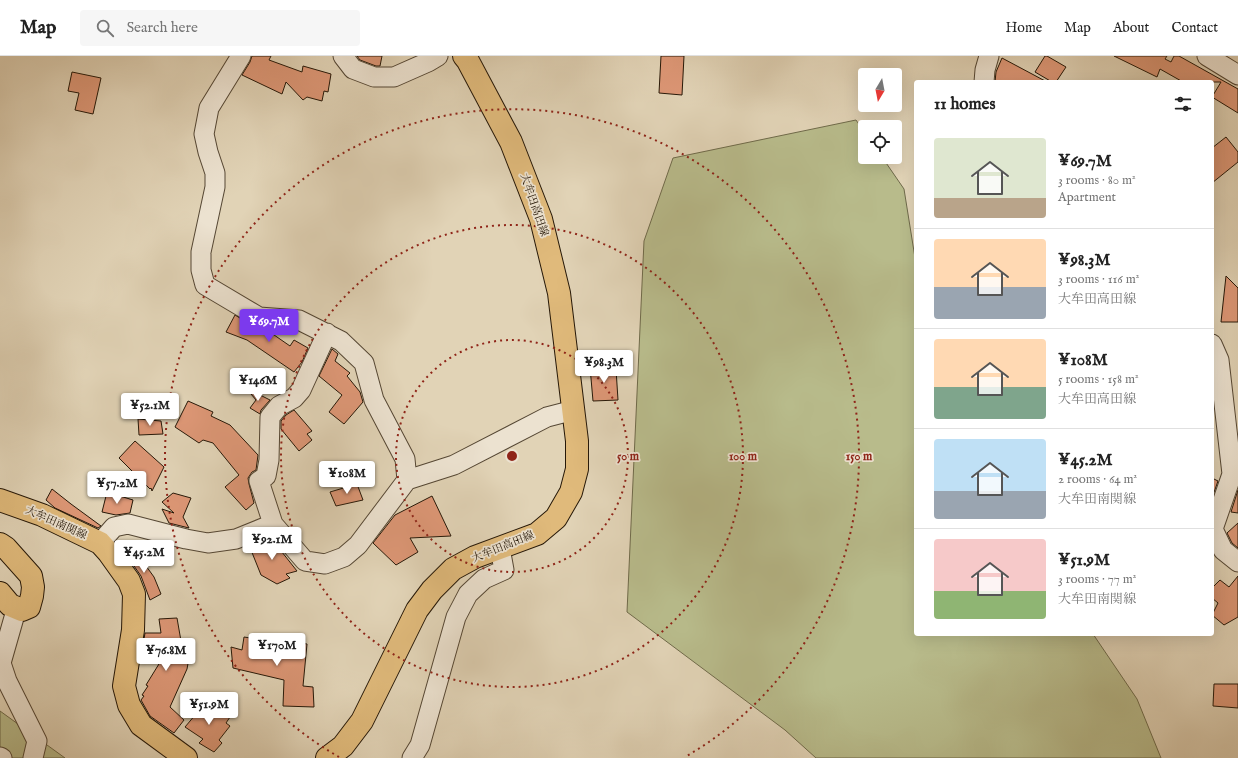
<!DOCTYPE html>
<html lang="en">
<head>
<meta charset="utf-8">
<style>
  body { margin:0; font-family:"IM FELL English","Noto Serif JP",serif; background:#f6f6f6; color:#222; height:100vh; display:flex; flex-direction:column; font-size:15px; white-space:nowrap }
  * { box-sizing:border-box; margin:0 }
  p { font-size:13px; color:#767676 }
  .icon { flex:none; width:22px; height:22px; fill:none; stroke:currentColor; stroke-width:2; stroke-linecap:round; stroke-linejoin:round }
  .map { position:relative; flex:1; overflow:hidden }
  .side { position:absolute; left:914px; top:24px; width:300px; height:556px; display:flex; flex-direction:column; background:#fff; border-radius:4px; box-shadow:0 4px 16px #0002 }
  .side>* { flex:none }
  .needle { width:26px; rotate:190deg }
  .controls { position:absolute; left:858px; top:12px; display:grid; gap:8px }
  .controls a { display:grid; place-items:center; width:44px; height:44px; border-radius:4px; background:#fff; box-shadow:0 4px 16px #0002; font-size:20px }
  .price { position:absolute; translate:-50% -34px; padding:0 9px; border-radius:4px; background:#fff; color:#222; font-size:13px; line-height:26px; filter:drop-shadow(0 1px 2px #0008) }
  .price::after { content:''; position:absolute; left:50%; top:24px; width:12px; height:9px; margin-left:-6px; background:inherit; clip-path:polygon(0 0,100% 0,50% 100%) }
  .price.on { background:#7c3aed; color:#fff }
  ul { padding:0; list-style:none }
  li { display:flex; align-items:center; gap:12px; height:100px; padding:0 20px }
  li+li { border-top:1px solid #e0e0e0 }
  li span { display:grid; place-items:center; flex:none; width:112px; height:80px; border-radius:4px; color:#555 }
  li>.icon { margin-inline-start:auto }
  span .icon { width:48px; height:48px; fill:#fffc; stroke-width:1 }
  li b { font-size:17px }
  h2 { display:flex; justify-content:space-between; align-items:center; height:48px; padding:0 20px; font-size:17px }
  header { display:flex; align-items:center; gap:24px; box-sizing:border-box; height:56px; padding:0 20px; background:#fff; border-bottom:1px solid #e0e0e0 }
  header strong { font-size:19px }
  nav { display:flex; gap:22px; margin-inline-start:auto; font-size:14px }
  .search { width:280px; height:36px; background:#f6f6f6; display:flex; align-items:center; gap:10px; box-sizing:border-box; padding:0 14px; border-radius:4px; color:#767676; font-size:15px }
  .map>svg:first-child { display:block }
</style>
</head>
<body>
<header>
<strong>Map</strong>
<div class="search"><svg class="icon" aria-label="search" viewBox="0 0 24 24"><circle cx="10" cy="10" r="6"/><path d="M15 15l6 6"/></svg>Search here</div>
<nav><a>Home</a><a>Map</a><a>About</a><a>Contact</a></nav>
</header>
<div class="map">
<svg width="1238" height="702" viewBox="0 0 1238 702">
  <rect width="100%" height="100%" fill="#e1d3b6"/>
  <filter id="stains"><feTurbulence type="fractalNoise" baseFrequency=".005" numOctaves="4"/><feColorMatrix values="0 0 0 0 .2 0 0 0 0 .09 0 0 0 0 .02 0 0 0 .5 -.17"/></filter>
  <radialGradient id="worn" r=".72"><stop offset=".6" stop-color="#630" stop-opacity="0"/><stop offset="1" stop-color="#630" stop-opacity=".3"/></radialGradient>
  <!-- green -->
  <path fill="#b8bb8b" stroke="#6f6a4a" d="M 856,64 L 865,77 L 865,101 L 882,101 L 904,133 L 916,208 L 916,578 L 1093,578 L 1137,643 L 1161,702 L 816,702 L 785,674 L 627,556 L 644,185 L 673,102 Z
    M 0,655 L 65,702 L 0,702 Z"/>
  <!-- building -->
  <path fill="#dd9776" stroke="#261808" d="M 252,0 L 271,0 L 269,4 L 302,16 L 303,10 L 331,18 L 328,36 L 324,35 L 322,45 L 307,41 L 303,44 L 286,26 L 282,38 L 242,19 L 250,6 Z
    M 357,0 L 382,0 L 380,10 L 376,10 L 360,4 Z
    M 661,0 L 684,0 L 682,39 L 659,37 Z
    M 1045,0 L 1047,0 L 1066,11 L 1056,26 L 1052,26 L 1035,16 Z
    M 1114,0 L 1167,0 L 1165,3 L 1171,6 L 1174,0 L 1179,0 L 1238,33 L 1238,57 L 1212,41 L 1221,26 L 1183,26 L 1160,13 L 1157,21 Z
    M 1002,2 L 1047,26 L 995,26 L 996,16 Z
    M 72,16 L 101,22 L 93,58 L 75,54 L 79,37 L 68,35 Z
    M 1226,81 L 1238,96 L 1238,106 L 1212,127 L 1212,92 Z
    M 1226,220 L 1238,232 L 1238,266 L 1221,266 Z
    M 235,259 L 253,270 L 264,272 L 290,290 L 294,284 L 308,292 L 302,306 L 294,316 L 247,284 L 226,276 Z
    M 332,293 L 338,298 L 335,305 L 350,317 L 347,320 L 360,336 L 363,346 L 344,368 L 329,356 L 342,339 L 319,320 Z
    M 590,311 L 616,313 L 618,344 L 593,345 Z
    M 246,332 L 270,344 L 261,354 L 260,358 L 250,352 L 256,344 Z
    M 188,345 L 213,356 L 211,360 L 230,369 L 258,399 L 256,414 L 252,416 L 248,422 L 249,428 L 254,447 L 246,454 L 225,431 L 239,419 L 213,387 L 203,384 L 199,387 L 175,371 Z
    M 294,354 L 312,375 L 307,378 L 312,384 L 299,395 L 281,373 L 281,365 L 286,359 Z
    M 138,363 L 161,365 L 163,378 L 139,379 Z
    M 135,385 L 164,411 L 152,435 L 151,432 L 150,433 L 119,402 Z
    M 1212,422 L 1218,425 L 1212,442 Z
    M 357,428 L 363,444 L 336,450 L 330,436 Z
    M 52,433 L 71,448 L 101,470 L 98,472 L 55,452 L 46,444 Z
    M 1238,434 L 1238,457 L 1231,456 Z
    M 107,436 L 133,444 L 130,457 L 116,459 L 102,456 Z
    M 173,437 L 191,442 L 183,461 L 189,472 L 169,467 L 162,453 L 174,457 L 162,446 Z
    M 432,440 L 451,480 L 410,482 L 418,496 L 396,509 L 373,487 L 395,459 Z
    M 1238,467 L 1238,492 L 1232,487 L 1227,477 Z
    M 270,481 L 297,515 L 286,518 L 290,522 L 277,528 L 261,519 L 249,489 Z
    M 133,492 L 154,521 L 161,538 L 150,544 L 141,520 L 125,497 Z
    M 1238,520 L 1238,561 L 1224,569 L 1212,559 L 1218,547 L 1212,542 L 1212,532 L 1220,524 L 1229,531 Z
    M 177,562 L 181,585 L 192,585 L 187,613 L 170,651 L 184,664 L 174,677 L 150,660 L 141,644 L 144,640 L 142,639 L 148,630 L 146,629 L 162,603 L 141,601 L 145,577 L 161,577 L 159,563 Z
    M 244,581 L 288,588 L 288,585 L 307,588 L 303,630 L 313,631 L 314,651 L 283,650 L 284,624 L 233,612 L 231,591 L 242,594 Z
    M 1214,628 L 1238,628 L 1238,652 L 1213,650 Z
    M 207,645 L 230,661 L 226,667 L 230,670 L 219,684 L 222,687 L 214,696 L 199,687 L 203,683 L 185,671 Z"/>
  <g fill="none" stroke-linecap="round" stroke-linejoin="round">
    <!-- minor casing -->
    <g stroke="#554734" stroke-width="21">
      <path id="minor" d="M 343,0 L 353,13 L 374,21 L 394,21 L 428,6 L 438,0
        M 1207,0 L 1238,19
        M 984,26 L 985,14 L 989,0
        M 1212,288 L 1219,304 L 1232,418 L 1213,473 L 1223,494 L 1238,506
        M 407,424 L 454,409 L 547,361 L 574,354
        M 273,468 L 259,425 L 266,420 L 269,404 L 270,361 L 279,350 L 294,342 L 301,334 L 327,277
        M 100,487 L 114,471 L 128,468 L 186,483 L 208,487 L 236,483 L 273,468 L 305,505 L 325,508 L 344,501 L 358,489 L 407,424 L 405,403 L 374,344 L 364,307 L 341,285 L 299,264 L 259,261 L 205,229 L 201,214 L 201,196 L 215,131 L 215,117 L 208,96 L 204,78 L 209,52 L 241,0
        M 17,551 L 1,607 L 7,625 L 37,685 L 33,702
        M 0,701 L 2,702
        M 412,702 L 420,689 L 456,561 L 468,538 L 484,523 L 504,514 L 500,492"/>
    </g>
    <!-- major casing -->
    <g stroke="#261808" stroke-width="24">
      <path id="major" d="M 0,444 L 42,459 L 100,487 L 109,497 L 129,525 L 134,538 L 133,574 L 124,630 L 129,649 L 141,669 L 186,702
        M 0,488 L 6,492 L 31,520 L 33,531 L 32,540 L 29,551 L 22,554 L 10,549 L 0,537
        M 327,702 L 343,690 L 362,665 L 417,554 L 432,534 L 453,513 L 475,501 L 537,478 L 556,462 L 571,436 L 577,413 L 577,385 L 559,237 L 541,163 L 511,86 L 468,5 L 464,0"/>
    </g>
    <!-- minor -->
    <use href="#minor" stroke="#ece2d0" stroke-width="19"/>
    <!-- major -->
    <use href="#major" stroke="#e0ba7b" stroke-width="22"/>
  </g>
  <!-- distance rings -->
  <g fill="none" stroke="#8f2418" stroke-width="2" stroke-dasharray="2 4">
    <circle cx="512" cy="400" r="116"/>
    <circle cx="512" cy="400" r="231"/>
    <path d="M339 701A347 347 0 1 1 685 701"/>
  </g>
  <g text-anchor="middle" dominant-baseline="central" stroke-width="3.5" stroke-linejoin="round" paint-order="stroke">
    <!-- street labels -->
    <g font-size="11" fill="#261808" stroke="#ece2d0">
      <text transform="translate(534 149) rotate(71)">大牟田高田線</text>
      <text transform="translate(56 467) rotate(24)">大牟田南関線</text>
      <text transform="translate(503 491) rotate(-22)">大牟田高田線</text>
    </g>
  </g>
  <circle cx="512" cy="400" r="6" fill="#8f2418" stroke="#ece2d0" stroke-width="2"/>
  <g font-size="12" text-anchor="middle" font-weight="bold" fill="#8f2418" stroke="#ece2d0" stroke-width="3.5" stroke-linejoin="round" paint-order="stroke">
    <text x="628" y="404">50 m</text>
    <text x="743" y="404">100 m</text>
    <text x="859" y="404">150 m</text>
  </g>
  <rect width="100%" height="100%" filter="url(#stains)"/>
  <rect width="100%" height="100%" fill="url(#worn)"/>
</svg>
<div class="controls">
<a><svg class="needle" viewBox="-14 -14 28 28"><path d="M0-13l5 13h-10z" fill="#e53935"/><path d="M0 13l5-13h-10z" fill="#767676"/></svg></a>
<a><svg class="icon" aria-label="locate" viewBox="0 0 24 24"><circle cx="12" cy="12" r="6"/><path d="M12 2v4M12 18v4M2 12h4M18 12h4"/></svg></a>
</div>
<b class="price on" style="left:269px;top:287px">¥69.7M</b>
<b class="price" style="left:604px;top:328px">¥98.3M</b>
<b class="price" style="left:258px;top:346px">¥146M</b>
<b class="price" style="left:150px;top:371px">¥52.1M</b>
<b class="price" style="left:347px;top:439px">¥108M</b>
<b class="price" style="left:117px;top:449px">¥57.2M</b>
<b class="price" style="left:272px;top:505px">¥92.1M</b>
<b class="price" style="left:144px;top:518px">¥45.2M</b>
<b class="price" style="left:277px;top:611px">¥170M</b>
<b class="price" style="left:166px;top:616px">¥76.8M</b>
<b class="price" style="left:209px;top:670px">¥51.9M</b>
<section class="side">
<h2>11 homes<svg class="icon" aria-label="filters" viewBox="0 0 24 24"><path d="M4 7h16M4 17h16"/><circle cx="9" cy="7" r="2"/><circle cx="15" cy="17" r="2"/></svg></h2>
<ul>
<li><span style="background:linear-gradient(#dfe7d0 75%,#b9a48a 0)"><svg class="icon" aria-label="home" viewBox="0 0 24 24"><path d="M3 11l9-7 9 7M6 9v11h12V9"/></svg></span><div><b>¥69.7M</b><p>3 rooms · 80 m²</p><p>Apartment</p></div></li>
<li><span style="background:linear-gradient(#ffd9b3 60%,#9aa5b1 0)"><svg class="icon" aria-label="home" viewBox="0 0 24 24"><path d="M3 11l9-7 9 7M6 9v11h12V9"/></svg></span><div><b>¥98.3M</b><p>3 rooms · 116 m²</p><p>大牟田高田線</p></div></li>
<li><span style="background:linear-gradient(#ffd9b3 60%,#7fa58c 0)"><svg class="icon" aria-label="home" viewBox="0 0 24 24"><path d="M3 11l9-7 9 7M6 9v11h12V9"/></svg></span><div><b>¥108M</b><p>5 rooms · 158 m²</p><p>大牟田高田線</p></div></li>
<li><span style="background:linear-gradient(#bfe0f5 65%,#9aa5b1 0)"><svg class="icon" aria-label="home" viewBox="0 0 24 24"><path d="M3 11l9-7 9 7M6 9v11h12V9"/></svg></span><div><b>¥45.2M</b><p>2 rooms · 64 m²</p><p>大牟田南関線</p></div></li>
<li><span style="background:linear-gradient(#f6c9c9 65%,#8fb573 0)"><svg class="icon" aria-label="home" viewBox="0 0 24 24"><path d="M3 11l9-7 9 7M6 9v11h12V9"/></svg></span><div><b>¥51.9M</b><p>3 rooms · 77 m²</p><p>大牟田南関線</p></div></li>
</ul>
</section>
</div>
</body>
</html>
